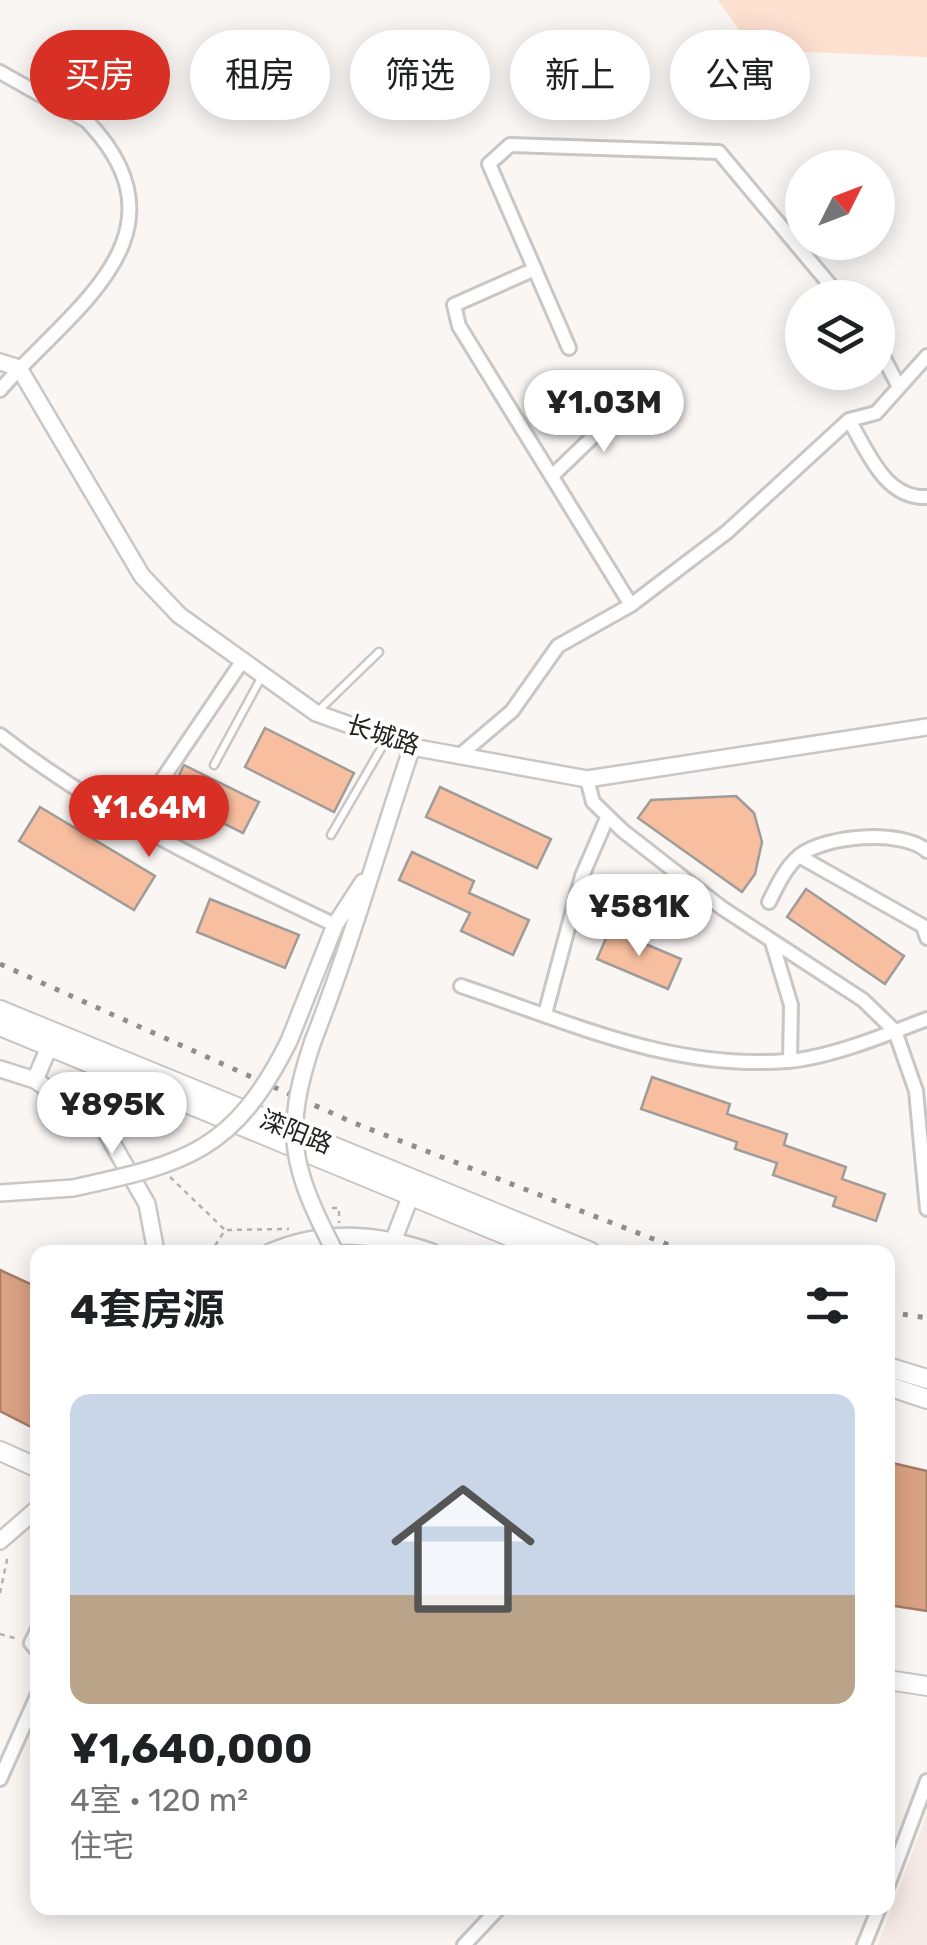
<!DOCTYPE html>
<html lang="zh">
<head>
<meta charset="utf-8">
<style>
  body { margin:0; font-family:Rubik,"Noto Sans SC",sans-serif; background:#f6f6f6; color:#202124; height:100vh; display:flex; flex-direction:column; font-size:38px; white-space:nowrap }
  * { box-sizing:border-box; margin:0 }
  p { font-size:32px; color:#757577 }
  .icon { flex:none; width:55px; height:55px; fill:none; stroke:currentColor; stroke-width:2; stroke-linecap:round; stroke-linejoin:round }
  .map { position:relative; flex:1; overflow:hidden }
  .drawer { position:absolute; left:30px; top:1245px; width:865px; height:670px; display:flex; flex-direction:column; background:#fff; border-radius:20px; box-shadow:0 5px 25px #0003 }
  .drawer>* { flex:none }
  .guide { position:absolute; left:30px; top:30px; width:868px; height:90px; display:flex; gap:20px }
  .needle { width:65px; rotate:48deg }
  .fabs { position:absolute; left:785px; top:150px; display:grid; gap:20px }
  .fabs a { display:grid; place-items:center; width:110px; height:110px; border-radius:50%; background:#fff; box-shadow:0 5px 25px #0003; font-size:50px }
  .price { position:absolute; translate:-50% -85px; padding:0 22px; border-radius:35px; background:#fff; color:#222; font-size:32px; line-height:65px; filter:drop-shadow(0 2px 5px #0008) }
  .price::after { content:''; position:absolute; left:50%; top:60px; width:30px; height:22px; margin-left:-15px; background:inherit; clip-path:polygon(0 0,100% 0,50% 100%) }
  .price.active { background:#d93025; color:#fff }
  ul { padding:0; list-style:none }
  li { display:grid; align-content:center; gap:20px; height:530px; padding:0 40px }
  li span { display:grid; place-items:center; height:310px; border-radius:20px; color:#555 }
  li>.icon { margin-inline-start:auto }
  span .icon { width:180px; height:180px; fill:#fffc; stroke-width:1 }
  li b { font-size:42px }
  h2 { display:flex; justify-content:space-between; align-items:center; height:120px; padding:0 40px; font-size:42px }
  .tag { padding:0 35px; border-radius:45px; background:#fff; box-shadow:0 5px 25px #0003; font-size:35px; line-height:90px }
  .tag.active { background:#d93025; color:#fff }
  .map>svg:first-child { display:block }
</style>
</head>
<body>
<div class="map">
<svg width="927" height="1945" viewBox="0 0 927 1945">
  <rect width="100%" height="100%" fill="#f9f6f4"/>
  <!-- built -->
  <path fill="#f4e9e4" d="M 927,1814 L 927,1945 L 878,1945 Z"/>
  <!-- green -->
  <path fill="#fee0d0" d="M 718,0 L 927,0 L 927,57 L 753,50 Z"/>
  <!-- water -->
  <path fill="#daa284" stroke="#a37c66" stroke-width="2.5" d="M 0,1270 L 37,1287 L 37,1430 L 0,1411 Z
    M 888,1462 L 927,1471 L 927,1611 L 888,1605 Z"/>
  <!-- building -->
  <path fill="#f7be9f" stroke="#9f9c9a" stroke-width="2.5" d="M 265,728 L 354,773 L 334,812 L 245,767 Z
    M 184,765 L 259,802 L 243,833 L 169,796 Z
    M 440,787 L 551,839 L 537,868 L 426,817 Z
    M 736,796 L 754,813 L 762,842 L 755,874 L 742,892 L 638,818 L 651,800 Z
    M 40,807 L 155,876 L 134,910 L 19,841 Z
    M 412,852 L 474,881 L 469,893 L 529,920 L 513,955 L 461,931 L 470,913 L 399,880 Z
    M 806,889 L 904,956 L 885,984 L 787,917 Z
    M 210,899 L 299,935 L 285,968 L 197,932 Z
    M 610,929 L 681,959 L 668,989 L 597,959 Z
    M 652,1077 L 730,1104 L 727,1114 L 787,1134 L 784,1145 L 846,1167 L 842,1179 L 885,1194 L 876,1221 L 833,1206 L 836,1197 L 773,1175 L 777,1163 L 735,1149 L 737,1142 L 641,1109 Z"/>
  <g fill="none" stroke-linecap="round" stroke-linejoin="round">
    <!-- service casing -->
    <g stroke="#c9c6c4" stroke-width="11">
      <path id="service" d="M 317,712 L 379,652
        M 214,765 L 261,678
        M 331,835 L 386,740"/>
    </g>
    <!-- minor casing -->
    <g stroke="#c9c6c4" stroke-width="18">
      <path id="minor" d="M 0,72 L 87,121 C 196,235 69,310 0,390
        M 535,269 L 454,305 L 459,326 L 631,605
        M 878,347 L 899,387
        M 569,348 L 489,164 L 510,145 L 719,152 L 841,298
        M 849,420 C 868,452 885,499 927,497
        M 552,476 L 628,403
        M 0,735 C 103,815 217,869 335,925
        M 459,756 L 512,711 L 558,646 L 631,605 L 727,532 L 849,420 L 876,413 L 927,356
        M 587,779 L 593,802 L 623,831 L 722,908 L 863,1000 L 895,1031 L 916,1091 L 927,1209
        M 132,824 L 241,663
        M 799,856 L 923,926 L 927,938
        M 769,902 C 777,886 785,868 799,856 C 825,835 903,829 927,851
        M 772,942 L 791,1005 L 790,1061
        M 461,986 C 569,1022 670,1070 787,1061 C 829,1058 888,1034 927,1019
        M 545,1014 L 582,876 L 607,818
        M 38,1629 L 31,1643 L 38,1651
        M 0,1779 L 38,1694
        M 888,1885 L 927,1781
        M 464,1945 L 499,1908
        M 864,1945 L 879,1908"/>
    </g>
    <!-- tertiary casing -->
    <g stroke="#c9c6c4" stroke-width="20">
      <path id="tertiary" d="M 0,362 L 19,368 L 142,576 L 179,615 L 316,713 L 412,747 L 587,779 L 927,727
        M 289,1041 L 335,925 L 363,882
        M 313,1041 C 351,944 379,845 412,747
        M 0,1069 L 35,1080 L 103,1127 L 147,1204 L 156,1252
        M 35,1080 L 49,1047
        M 0,1193 L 73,1188
        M 394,1239 L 411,1195
        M 270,1252 C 324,1229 377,1233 432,1252
        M 0,1541 L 38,1508"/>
    </g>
    <!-- secondary casing -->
    <g stroke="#c9c6c4" stroke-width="22">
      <path id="secondary" d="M 0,1010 L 591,1252
        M 0,1026 L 547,1252
        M 888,1367 L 927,1379
        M 888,1386 L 927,1399
        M 0,1451 L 38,1468
        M 888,1680 L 927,1686"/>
    </g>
    <!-- path -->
    <path stroke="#b4b2b0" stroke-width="2.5" stroke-dasharray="5 5" stroke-linecap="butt" d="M 170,1177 L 225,1230 L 211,1252
      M 332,1208 L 339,1208 L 339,1223
      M 227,1230 L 289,1229
      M 0,1593 L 8,1555
      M 0,1634 L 18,1639"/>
    <!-- service -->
    <use href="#service" stroke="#fff" stroke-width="6"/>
    <!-- minor -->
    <use href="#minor" stroke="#fff" stroke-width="12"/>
    <!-- tertiary -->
    <use href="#tertiary" stroke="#fff" stroke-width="15"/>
    <!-- secondary -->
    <use href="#secondary" stroke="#fff" stroke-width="18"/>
    <!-- rail -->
    <path stroke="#908e8c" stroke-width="5" stroke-dasharray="5 10" stroke-linecap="butt" d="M 0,964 L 354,1123 L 687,1252
      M 888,1312 L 927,1318"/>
    <!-- tertiary-bridge casing -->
    <g stroke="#c9c6c4" stroke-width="20" stroke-linecap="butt">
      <path id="tertiary-bridge" d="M 313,1041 C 282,1133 291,1167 335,1252
        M 73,1188 C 188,1163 234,1151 289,1041"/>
    </g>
    <!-- tertiary-bridge -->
    <use href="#tertiary-bridge" stroke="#fff" stroke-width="15"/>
  </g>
  <g text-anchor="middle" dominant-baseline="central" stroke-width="8" stroke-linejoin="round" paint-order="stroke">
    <!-- street labels -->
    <g font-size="25" fill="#232221" stroke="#fff">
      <text transform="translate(383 735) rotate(18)">长城路</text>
      <text transform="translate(296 1132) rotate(22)">滦阳路</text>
    </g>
  </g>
</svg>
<div class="fabs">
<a><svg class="needle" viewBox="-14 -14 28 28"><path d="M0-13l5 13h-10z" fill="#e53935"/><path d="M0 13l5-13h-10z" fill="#757577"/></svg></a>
<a><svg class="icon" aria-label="layers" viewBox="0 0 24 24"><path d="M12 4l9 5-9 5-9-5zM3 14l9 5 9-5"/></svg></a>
</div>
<b class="price" style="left:604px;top:455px">¥1.03M</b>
<b class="price active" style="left:149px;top:860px">¥1.64M</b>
<b class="price" style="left:639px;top:959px">¥581K</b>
<b class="price" style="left:112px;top:1157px">¥895K</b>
<div class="guide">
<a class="tag active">买房</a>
<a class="tag">租房</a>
<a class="tag">筛选</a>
<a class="tag">新上</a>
<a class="tag">公寓</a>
</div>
<section class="drawer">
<h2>4套房源<svg class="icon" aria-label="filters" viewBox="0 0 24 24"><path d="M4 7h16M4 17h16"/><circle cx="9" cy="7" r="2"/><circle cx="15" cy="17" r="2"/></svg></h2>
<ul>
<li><span style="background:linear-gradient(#c9d6e8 65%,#b9a48a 0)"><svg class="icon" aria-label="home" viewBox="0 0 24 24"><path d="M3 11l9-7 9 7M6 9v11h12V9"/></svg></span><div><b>¥1,640,000</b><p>4室 · 120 m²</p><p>住宅</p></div></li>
</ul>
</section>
</div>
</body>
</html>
